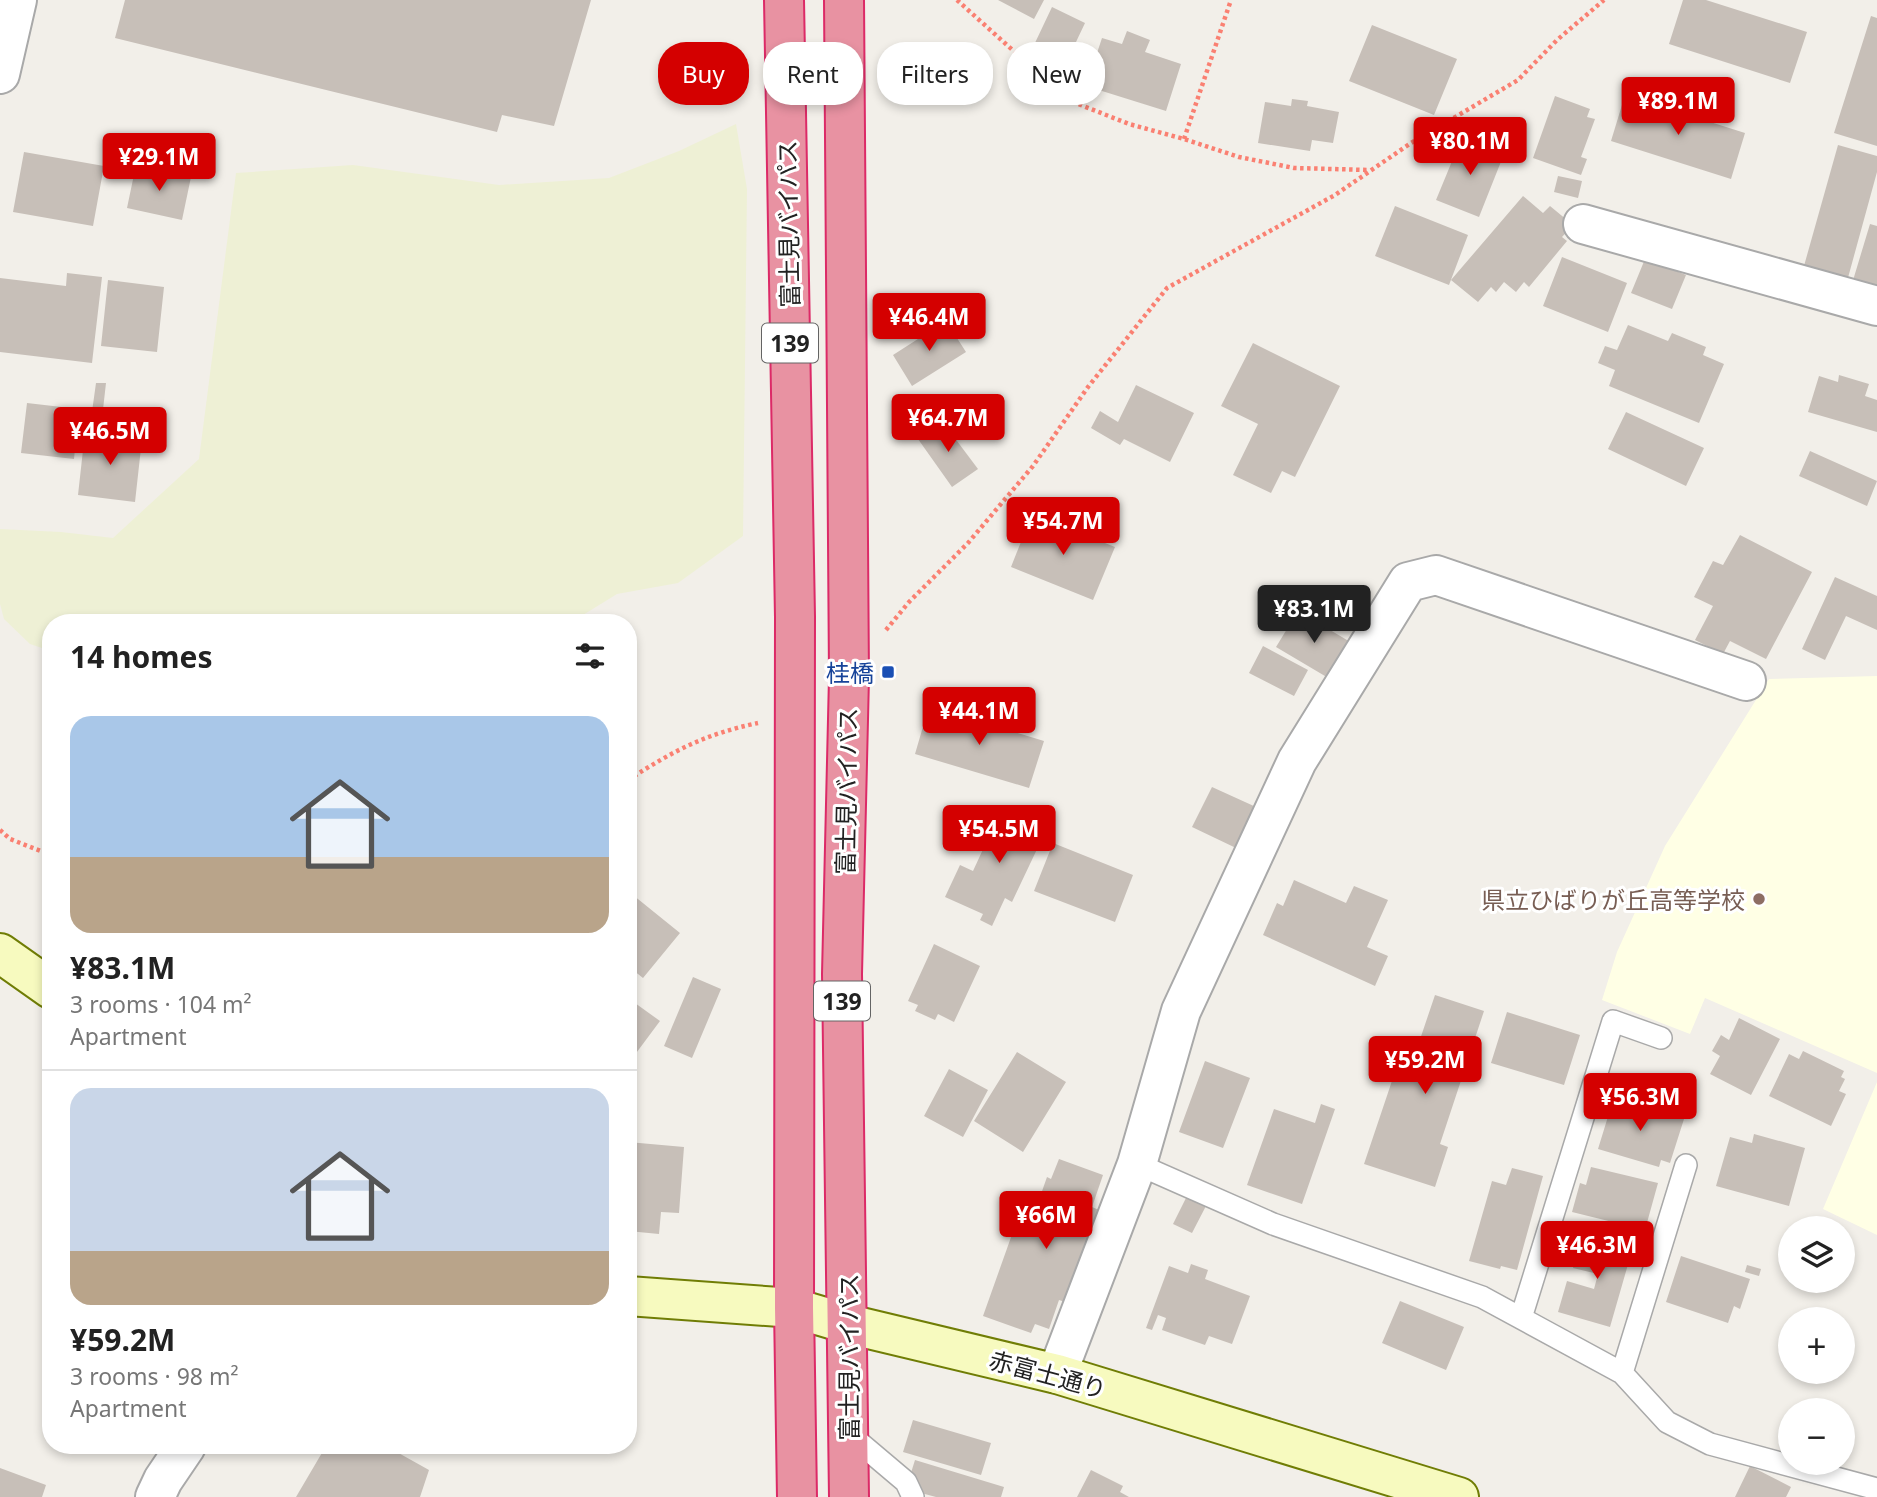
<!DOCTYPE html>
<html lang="en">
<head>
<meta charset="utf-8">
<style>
  body { margin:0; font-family:"Noto Sans","Noto Sans JP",sans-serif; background:#f6f6f6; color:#222; height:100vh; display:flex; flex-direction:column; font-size:26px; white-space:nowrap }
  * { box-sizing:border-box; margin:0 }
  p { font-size:23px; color:#767676 }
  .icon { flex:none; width:38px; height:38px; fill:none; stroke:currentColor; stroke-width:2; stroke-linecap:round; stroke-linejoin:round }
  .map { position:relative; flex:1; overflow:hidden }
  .details { position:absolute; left:42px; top:614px; width:595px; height:840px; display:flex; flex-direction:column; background:#fff; border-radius:28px; box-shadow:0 4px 10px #0003 }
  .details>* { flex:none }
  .banner { position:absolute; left:658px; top:42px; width:665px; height:63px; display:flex; gap:14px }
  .fabs { position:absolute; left:1778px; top:1216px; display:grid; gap:14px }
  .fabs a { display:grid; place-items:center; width:77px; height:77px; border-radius:50%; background:#fff; box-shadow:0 4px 10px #0003; font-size:35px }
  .price { position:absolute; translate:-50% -60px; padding:0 16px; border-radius:7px; background:#d40000; color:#fff; font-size:23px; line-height:46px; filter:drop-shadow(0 2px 4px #0008) }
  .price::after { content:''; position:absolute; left:50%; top:42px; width:21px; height:16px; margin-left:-10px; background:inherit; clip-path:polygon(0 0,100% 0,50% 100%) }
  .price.selected { background:#222; color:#fff }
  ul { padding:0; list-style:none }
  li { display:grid; align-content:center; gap:14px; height:371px; padding:0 28px }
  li+li { border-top:2px solid #e0e0e0 }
  li span { display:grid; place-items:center; height:217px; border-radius:21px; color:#555 }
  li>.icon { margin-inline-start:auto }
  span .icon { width:126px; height:126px; fill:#fffc; stroke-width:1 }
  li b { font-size:30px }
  h2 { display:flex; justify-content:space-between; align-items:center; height:84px; padding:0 28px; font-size:30px }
  .chip { padding:0 24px; border-radius:28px; background:#fff; box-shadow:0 4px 10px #0003; font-size:24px; line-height:63px }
  .chip.selected { background:#d40000; color:#fff }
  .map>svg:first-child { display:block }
</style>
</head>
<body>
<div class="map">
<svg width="1877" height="1497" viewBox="0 0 1877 1497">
  <rect width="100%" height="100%" fill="#f2efe9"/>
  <!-- education -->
  <path fill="#ffffe5" d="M 1877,676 L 1877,1073 L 1705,998 L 1690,1034 L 1602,1000 L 1617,952 L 1665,846 L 1769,679 Z
    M 1877,1082 L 1877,1235 L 1823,1209 Z"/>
  <!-- farmland -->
  <path fill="#eef0d5" d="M 736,124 L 747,189 L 743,536 L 678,583 L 617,594 L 570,623 L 51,623 L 51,651 L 30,644 L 4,619 L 0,604 L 0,529 L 61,532 L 113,538 L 199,459 L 236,173 L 353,165 L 499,185 L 609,178 L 679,151 Z"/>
  <!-- building -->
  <path fill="#c7bfb8" d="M 125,0 L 591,0 L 554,126 L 502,115 L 497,132 L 115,38 Z
    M 998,0 L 1044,0 L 1034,19 Z
    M 1683,0 L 1706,0 L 1807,32 L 1790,83 L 1669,44 Z
    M 1052,7 L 1085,23 L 1067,61 L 1034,45 Z
    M 1871,16 L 1877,18 L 1877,146 L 1834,133 Z
    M 1372,25 L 1457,59 L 1434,115 L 1349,81 Z
    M 1127,31 L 1150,40 L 1145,52 L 1181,64 L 1166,111 L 1086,86 L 1102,38 L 1122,44 Z
    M 1625,95 L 1745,133 L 1731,179 L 1611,141 Z
    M 1555,96 L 1590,109 L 1587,117 L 1595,119 L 1581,157 L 1587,159 L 1581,175 L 1533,158 Z
    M 1292,99 L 1308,101 L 1307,106 L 1339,112 L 1333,143 L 1312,140 L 1310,151 L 1258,143 L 1265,102 L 1291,106 Z
    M 1462,137 L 1504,154 L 1479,217 L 1436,200 Z
    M 1838,145 L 1877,156 L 1877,172 L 1846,285 L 1802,273 Z
    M 24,152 L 104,166 L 93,226 L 13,212 Z
    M 136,165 L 191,177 L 182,220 L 127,208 Z
    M 1558,176 L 1582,181 L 1578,198 L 1554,192 Z
    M 1523,196 L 1543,213 L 1550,206 L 1573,225 L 1562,237 L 1567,241 L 1529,287 L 1524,282 L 1516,292 L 1504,282 L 1496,292 L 1491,287 L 1478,302 L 1451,280 Z
    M 1395,206 L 1468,235 L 1449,285 L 1375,256 Z
    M 1870,224 L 1877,226 L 1877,294 L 1851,287 Z
    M 1562,257 L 1627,283 L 1608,332 L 1543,306 Z
    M 1645,259 L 1686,275 L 1672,309 L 1631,293 Z
    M 67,273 L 102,277 L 92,363 L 0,352 L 0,278 L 66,286 Z
    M 108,280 L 164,287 L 157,352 L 101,346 Z
    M 946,321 L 966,352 L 912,386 L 893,355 Z
    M 1628,325 L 1668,341 L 1672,333 L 1706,347 L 1703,355 L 1724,364 L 1699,423 L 1609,386 L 1615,370 L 1598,363 L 1605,346 L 1617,350 Z
    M 1253,343 L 1340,386 L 1295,477 L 1282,471 L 1271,493 L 1233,475 L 1258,424 L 1221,406 Z
    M 1839,375 L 1869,384 L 1865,396 L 1877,400 L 1877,432 L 1808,412 L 1819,376 L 1838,382 Z
    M 96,383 L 106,383 L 101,427 L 90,426 Z
    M 1136,385 L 1194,413 L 1170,462 L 1124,439 L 1120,445 L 1091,428 L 1100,411 L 1118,422 Z
    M 27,403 L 79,409 L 74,459 L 21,453 Z
    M 1626,412 L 1704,448 L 1686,486 L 1608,449 Z
    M 942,421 L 978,469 L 952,487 L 918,439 Z
    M 85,432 L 142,439 L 135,502 L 78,495 Z
    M 1810,451 L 1877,481 L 1867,506 L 1799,476 Z
    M 1032,514 L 1115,547 L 1093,600 L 1011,567 Z
    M 1740,535 L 1812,572 L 1766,659 L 1730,641 L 1723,654 L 1695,640 L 1713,606 L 1694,597 L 1713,561 L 1723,565 Z
    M 1835,577 L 1877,596 L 1877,630 L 1846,616 L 1825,660 L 1802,649 Z
    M 1298,611 L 1352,643 L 1330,679 L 1276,647 Z
    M 1263,646 L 1308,670 L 1294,696 L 1249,673 Z
    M 929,706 L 1044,741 L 1029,788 L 915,754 Z
    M 1212,787 L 1256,807 L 1236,848 L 1192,827 Z
    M 1003,806 L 1048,826 L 1012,902 L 1005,898 L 992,926 L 980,920 L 983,914 L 945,897 L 960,865 L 973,871 Z
    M 1053,843 L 1133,875 L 1115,922 L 1034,891 Z
    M 1294,880 L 1346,903 L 1354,886 L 1388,900 L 1367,947 L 1388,956 L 1375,986 L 1263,935 L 1277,903 L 1283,906 Z
    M 628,891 L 680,933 L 643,978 L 628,966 Z
    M 934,944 L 980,966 L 954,1022 L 938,1014 L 935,1020 L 915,1011 L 918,1005 L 908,1001 Z
    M 693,977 L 721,989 L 692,1058 L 664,1046 Z
    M 1435,995 L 1484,1011 L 1440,1144 L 1448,1147 L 1435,1187 L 1364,1164 L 1397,1066 L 1410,1069 Z
    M 628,998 L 660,1021 L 628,1064 Z
    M 1507,1012 L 1580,1035 L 1564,1085 L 1491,1063 Z
    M 1739,1018 L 1780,1039 L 1751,1095 L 1710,1074 L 1720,1056 L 1712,1051 L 1721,1035 L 1729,1040 Z
    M 1803,1051 L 1844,1071 L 1841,1077 L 1845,1079 L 1839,1091 L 1846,1094 L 1831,1126 L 1769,1096 L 1789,1054 L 1799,1059 Z
    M 1017,1052 L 1066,1082 L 1023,1152 L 974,1121 Z
    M 1205,1061 L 1250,1078 L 1223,1148 L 1179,1132 Z
    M 949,1069 L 988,1090 L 963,1137 L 924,1116 Z
    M 1614,1097 L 1684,1119 L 1670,1163 L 1661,1160 L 1659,1167 L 1598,1149 Z
    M 1321,1104 L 1335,1109 L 1302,1204 L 1247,1185 L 1274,1109 L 1315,1123 Z
    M 1754,1134 L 1805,1148 L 1789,1206 L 1716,1186 L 1730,1137 L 1752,1143 Z
    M 628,1142 L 684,1147 L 679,1213 L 661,1212 L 659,1234 L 628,1231 Z
    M 1059,1159 L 1103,1175 L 1092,1207 L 1099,1210 L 1065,1302 L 1059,1300 L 1049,1329 L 1035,1324 L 1031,1333 L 983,1316 L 1015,1226 L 1028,1231 L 1047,1177 L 1051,1179 Z
    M 1591,1167 L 1658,1183 L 1645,1230 L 1572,1212 L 1580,1183 L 1586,1185 Z
    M 1512,1168 L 1543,1176 L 1517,1270 L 1501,1266 L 1500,1269 L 1469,1261 L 1492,1181 L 1506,1185 Z
    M 1188,1194 L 1207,1204 L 1192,1233 L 1173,1224 Z
    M 1583,1234 L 1633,1247 L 1610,1327 L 1558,1312 L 1567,1281 L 1594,1289 L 1598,1274 L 1573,1268 Z
    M 1681,1256 L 1750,1279 L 1740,1309 L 1734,1306 L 1728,1323 L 1666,1302 Z
    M 1191,1264 L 1208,1270 L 1205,1279 L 1250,1296 L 1232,1344 L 1209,1336 L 1205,1345 L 1162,1330 L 1166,1318 L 1158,1315 L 1152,1330 L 1146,1328 L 1169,1266 L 1188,1273 Z
    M 1747,1265 L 1761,1269 L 1759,1276 L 1745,1272 Z
    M 1400,1301 L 1464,1327 L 1446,1370 L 1382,1343 Z
    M 913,1420 L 991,1443 L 981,1475 L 903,1452 Z
    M 326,1446 L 386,1446 L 429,1470 L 420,1497 L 296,1497 Z
    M 915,1460 L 1004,1487 L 1001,1497 L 936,1497 L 921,1493 L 910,1476 Z
    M 1750,1466 L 1791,1487 L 1786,1497 L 1735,1497 Z
    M 0,1468 L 46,1485 L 42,1497 L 0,1497 Z
    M 1091,1470 L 1123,1486 L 1120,1492 L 1129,1497 L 1077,1497 Z"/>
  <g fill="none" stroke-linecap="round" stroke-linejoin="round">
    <!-- lane casing -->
    <g stroke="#a9a9a9" stroke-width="24">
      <path id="lane" d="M 1137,1164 L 1273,1224 L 1482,1297 L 1622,1373 L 1667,1422 L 1710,1444 L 1877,1489
        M 1521,1318 L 1613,1021 L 1661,1038
        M 1622,1373 L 1686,1165
        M 848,1433 L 906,1482 L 913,1497"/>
    </g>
    <!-- street casing -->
    <g stroke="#a9a9a9" stroke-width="42">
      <path id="street" d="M 0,74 L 17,0
        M 1583,224 L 1877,306
        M 1057,1374 L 1137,1164 L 1181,1011 L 1297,761 L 1408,582 L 1436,575 L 1746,681
        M 155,1497 L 163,1480 L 186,1446"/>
    </g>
    <!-- secondary casing -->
    <g stroke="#707d05" stroke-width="42">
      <path id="secondary" d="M 0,953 L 51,989
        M 628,1296 L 794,1308 L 848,1324 L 1057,1374 L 1459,1497"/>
    </g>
    <!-- highway casing -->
    <g stroke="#dc2a67" stroke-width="42">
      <path id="highway" d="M 784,0 L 795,617 L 794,1308 L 797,1497
        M 844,0 L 849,677 L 842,974 L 849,1497"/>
    </g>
    <!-- path -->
    <path stroke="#fa8072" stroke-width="4.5" stroke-dasharray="3.5 3.5" stroke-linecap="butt" d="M 957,0 L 1068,100 L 1129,124 L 1184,139 L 1239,157 L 1294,168 L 1370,170
      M 1184,139 L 1231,0
      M 886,630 L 909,602 L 968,543 L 1033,466 L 1088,387 L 1167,288 L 1335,195 L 1411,143 L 1518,80 L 1557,40 L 1604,0
      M 628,780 C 673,751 705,734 758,723
      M 0,830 L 10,839 L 51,855"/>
    <!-- lane -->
    <use href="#lane" stroke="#fff" stroke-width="21"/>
    <!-- street -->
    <use href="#street" stroke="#fff" stroke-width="38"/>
    <!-- secondary -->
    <use href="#secondary" stroke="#f7fabf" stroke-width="38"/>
    <!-- highway -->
    <use href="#highway" stroke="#e892a2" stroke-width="38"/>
  </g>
  <!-- markers -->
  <rect fill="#1a4fb4" stroke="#fff" stroke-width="2.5" x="881" y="665" width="14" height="14" rx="3.5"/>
  <circle fill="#8d6e63" stroke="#fff" stroke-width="2.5" cx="1759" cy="899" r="7"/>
  <g text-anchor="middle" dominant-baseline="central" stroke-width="6" stroke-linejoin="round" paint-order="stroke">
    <!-- shield labels -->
    <g fill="#fff" stroke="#646464" stroke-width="2">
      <rect x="762" y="323.5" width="56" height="39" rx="5"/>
      <rect x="814" y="981.5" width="56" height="39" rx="5"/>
    </g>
    <g font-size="23" font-weight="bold" fill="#222">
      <text x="790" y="343">139</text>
      <text x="842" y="1001">139</text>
    </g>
    <!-- street labels -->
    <g font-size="24" fill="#222" stroke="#fff">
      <text transform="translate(788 224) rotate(-91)">富士見バイパス</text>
      <text transform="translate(846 791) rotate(-89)">富士見バイパス</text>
      <text transform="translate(848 1357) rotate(-90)">富士見バイパス</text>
      <text transform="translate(1048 1374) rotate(15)">赤富士通り</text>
    </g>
    <!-- transit labels -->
    <g font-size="24" fill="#164399" stroke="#fff" text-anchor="end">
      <text x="874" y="672">桂橋</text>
    </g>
    <!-- education labels -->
    <g font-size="24" fill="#785e54" stroke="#fff" text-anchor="end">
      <text x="1745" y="899">県立ひばりが丘高等学校</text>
    </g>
  </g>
</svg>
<div class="fabs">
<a><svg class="icon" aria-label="layers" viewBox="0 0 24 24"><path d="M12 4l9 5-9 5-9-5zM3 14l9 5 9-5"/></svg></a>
<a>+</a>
<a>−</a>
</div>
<b class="price" style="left:1678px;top:137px">¥89.1M</b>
<b class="price" style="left:1470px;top:177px">¥80.1M</b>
<b class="price" style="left:159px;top:193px">¥29.1M</b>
<b class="price" style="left:929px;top:353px">¥46.4M</b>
<b class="price" style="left:948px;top:454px">¥64.7M</b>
<b class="price" style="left:110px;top:467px">¥46.5M</b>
<b class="price" style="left:1063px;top:557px">¥54.7M</b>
<b class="price selected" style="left:1314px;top:645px">¥83.1M</b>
<b class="price" style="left:979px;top:747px">¥44.1M</b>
<b class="price" style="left:999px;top:865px">¥54.5M</b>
<b class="price" style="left:1425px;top:1096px">¥59.2M</b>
<b class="price" style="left:1640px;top:1133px">¥56.3M</b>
<b class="price" style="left:1046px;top:1251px">¥66M</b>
<b class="price" style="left:1597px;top:1281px">¥46.3M</b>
<div class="banner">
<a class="chip selected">Buy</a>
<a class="chip">Rent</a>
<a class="chip">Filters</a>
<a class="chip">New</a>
</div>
<section class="details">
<h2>14 homes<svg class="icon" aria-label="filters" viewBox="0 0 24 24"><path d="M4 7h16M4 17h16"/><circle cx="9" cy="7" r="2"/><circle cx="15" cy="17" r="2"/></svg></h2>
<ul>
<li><span style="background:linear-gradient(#a9c7e8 65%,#b9a48a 0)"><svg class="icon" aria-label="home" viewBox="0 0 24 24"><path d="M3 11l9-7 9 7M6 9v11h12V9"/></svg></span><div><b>¥83.1M</b><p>3 rooms · 104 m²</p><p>Apartment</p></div></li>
<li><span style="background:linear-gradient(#c9d6e8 75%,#b9a48a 0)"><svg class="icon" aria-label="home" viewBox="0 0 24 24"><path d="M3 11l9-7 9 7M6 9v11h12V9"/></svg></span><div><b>¥59.2M</b><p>3 rooms · 98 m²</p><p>Apartment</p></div></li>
</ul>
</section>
</div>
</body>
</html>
